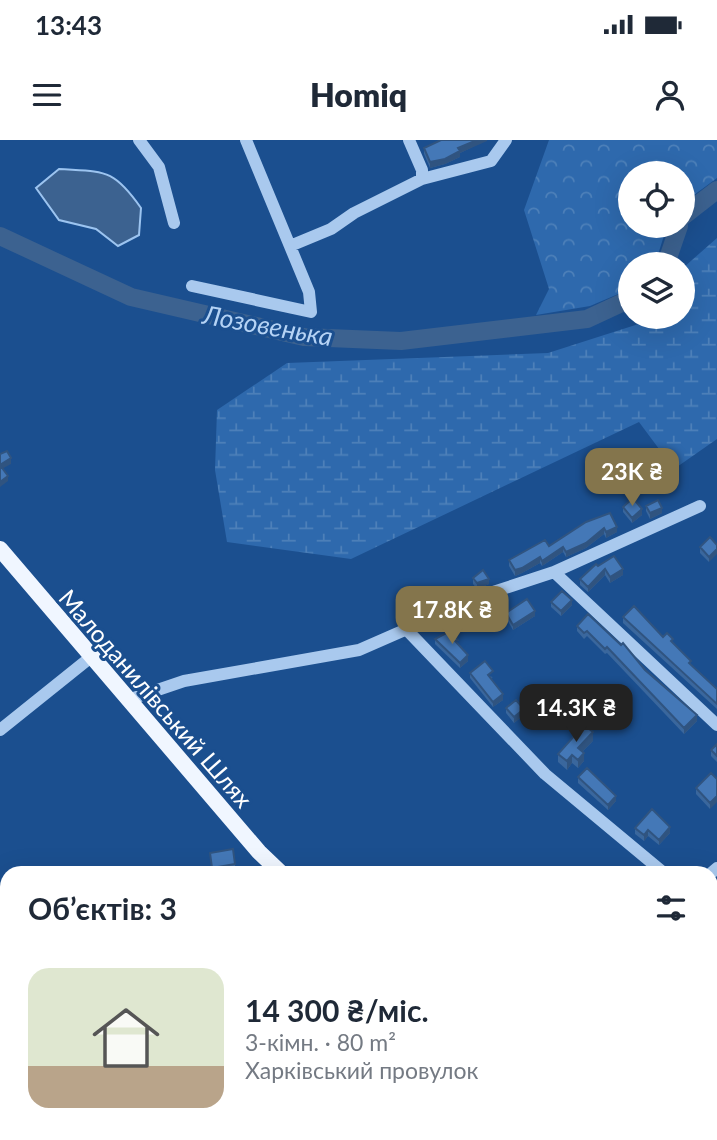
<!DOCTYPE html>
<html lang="uk">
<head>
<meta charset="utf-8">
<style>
  body { margin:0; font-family:Lato,sans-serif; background:#f6f6f7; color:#1f2937; height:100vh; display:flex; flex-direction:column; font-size:26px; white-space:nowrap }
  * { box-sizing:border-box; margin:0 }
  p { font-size:23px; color:#747a83 }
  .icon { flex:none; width:38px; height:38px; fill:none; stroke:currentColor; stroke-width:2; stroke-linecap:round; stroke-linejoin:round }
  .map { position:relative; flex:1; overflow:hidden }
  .details { position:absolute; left:0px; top:726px; width:718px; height:275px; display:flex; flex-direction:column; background:#fff; border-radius:21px 21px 0 0; box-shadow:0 7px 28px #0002 }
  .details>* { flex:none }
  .tools { position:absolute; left:618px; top:21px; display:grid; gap:14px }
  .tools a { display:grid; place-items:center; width:77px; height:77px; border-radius:50%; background:#fff; box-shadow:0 7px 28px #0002; font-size:35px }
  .price { position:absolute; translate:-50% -60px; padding:0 16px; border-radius:14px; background:#84754c; color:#fff; font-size:23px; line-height:46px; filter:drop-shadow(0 2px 4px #0008) }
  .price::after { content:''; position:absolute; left:50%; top:42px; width:21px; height:16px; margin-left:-10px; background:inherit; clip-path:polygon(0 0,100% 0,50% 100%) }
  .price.active { background:#222; color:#fff }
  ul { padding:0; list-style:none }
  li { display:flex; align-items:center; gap:21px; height:175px; padding:0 28px }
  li+li { border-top:2px solid #e0e1e3 }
  li span { display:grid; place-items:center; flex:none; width:196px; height:140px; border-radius:21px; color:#555 }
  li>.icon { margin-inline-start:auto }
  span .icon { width:84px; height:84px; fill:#fffc; stroke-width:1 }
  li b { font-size:30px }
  h2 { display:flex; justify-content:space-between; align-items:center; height:84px; padding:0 28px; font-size:30px }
  .status { display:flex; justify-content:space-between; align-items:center; height:49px; padding:0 35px; background:#fff; direction:ltr }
  .status svg { height:19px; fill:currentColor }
  header { display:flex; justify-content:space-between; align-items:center; height:91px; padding:0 28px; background:#fff; font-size:32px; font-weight:800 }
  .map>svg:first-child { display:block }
</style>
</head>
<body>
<div class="status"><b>13:43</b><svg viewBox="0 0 49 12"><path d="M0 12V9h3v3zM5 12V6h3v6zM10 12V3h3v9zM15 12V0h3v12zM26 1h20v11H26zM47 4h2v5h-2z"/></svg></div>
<header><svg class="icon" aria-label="menu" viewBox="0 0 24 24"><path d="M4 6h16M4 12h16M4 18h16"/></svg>Homiq<svg class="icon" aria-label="person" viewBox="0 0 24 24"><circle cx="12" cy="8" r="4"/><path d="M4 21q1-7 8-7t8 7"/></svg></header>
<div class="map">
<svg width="717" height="1000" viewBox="0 0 717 1000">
  <defs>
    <pattern id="forest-crowns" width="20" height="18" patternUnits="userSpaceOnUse" patternTransform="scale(1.75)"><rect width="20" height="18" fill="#2e69ad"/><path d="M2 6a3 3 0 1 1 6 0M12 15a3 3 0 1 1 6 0" fill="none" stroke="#4d80b9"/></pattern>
    <pattern id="wetland-marsh" width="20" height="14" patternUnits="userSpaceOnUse" patternTransform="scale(1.75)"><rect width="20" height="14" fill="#2e69ad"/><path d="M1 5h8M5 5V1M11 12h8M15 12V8" fill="none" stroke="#4d80b9"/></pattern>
  </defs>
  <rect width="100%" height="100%" fill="#1b4f8f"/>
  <!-- forest -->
  <path fill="url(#forest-crowns)" d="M 549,0 L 717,0 L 717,38 L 683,63 L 682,33 L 630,33 L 630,86 L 667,86 L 655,124 L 630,124 L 630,149 L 590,166 L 536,175 L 549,149 L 524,70 Z"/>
  <!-- wetland -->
  <path fill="url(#wetland-marsh)" d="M 717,98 L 717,299 L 674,329 L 639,282 L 351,419 L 227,402 L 215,330 L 217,270 L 287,223 L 548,213 L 648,181 L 651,177 L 682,177 L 683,128 Z"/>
  <!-- water -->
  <path fill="#3c6290" stroke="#9cc4f0" stroke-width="2" d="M 59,29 C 105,32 113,28 141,68 L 139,95 L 118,106 L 96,89 L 59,80 L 36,48 Z"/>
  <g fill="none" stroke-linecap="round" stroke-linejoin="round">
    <!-- river -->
    <path stroke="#3c6290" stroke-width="18" d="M 682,77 L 717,50
      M 0,96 L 131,157 L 304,197 L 401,201 L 587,179 L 630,159
      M 666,124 L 679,86"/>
    <!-- minor -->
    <path stroke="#a9c9ee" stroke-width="12" d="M 139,0 L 159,27 L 174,83
      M 409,0 L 422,30 L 422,39
      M 290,106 L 331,89 L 354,73 L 422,39 L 491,21 L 506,0
      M 192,146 L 311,172 L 309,152 L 246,0
      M 554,432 L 717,585
      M 406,489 L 545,634 L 664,733
      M 128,560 L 184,541 L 359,510 L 487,454 L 554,432 L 700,366
      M 0,590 L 91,517
      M 710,734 L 717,728
      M 0,759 L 7,764
      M 0,861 L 7,861
      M 0,895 L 7,899
      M 169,994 L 172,1000
      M 381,994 L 384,1000
      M 674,994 L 685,1000
      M 19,1000 L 26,994
      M 613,1000 L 617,994"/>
    <!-- major -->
    <path stroke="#f0f6ff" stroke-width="16" d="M 0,409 L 259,712 L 281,733
      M 710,984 L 717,985"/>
  </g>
  <!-- wall -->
  <path fill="#3a679d" d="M 487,0 L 460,13 L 460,17 L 445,24 L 430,28 L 424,14 L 424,8 Z
    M 646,366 L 662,373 L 650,379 L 646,371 Z
    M 623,367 L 642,375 L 632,383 L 623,372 Z
    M 586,382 L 617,392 L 606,398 L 604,394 L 586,408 L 566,417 L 563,412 L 542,426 L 540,423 L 522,433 L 515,436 L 509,426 L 509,420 L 549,406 Z
    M 710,397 L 709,422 L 700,413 L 700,407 Z
    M 598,426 L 623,435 L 610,443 L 605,435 L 588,452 L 580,445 L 580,439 Z
    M 473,438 L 489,444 L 477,449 L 473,444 Z
    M 551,462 L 572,465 L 561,476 L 551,467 Z
    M 506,473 L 535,476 L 513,490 L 506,478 Z
    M 588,474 L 697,581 L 684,594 L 607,513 L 605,514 L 587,496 L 584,499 L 577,491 L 577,486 Z
    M 623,477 L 663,497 L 673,503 L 691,525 L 717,549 L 717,569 L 623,483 Z
    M 435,499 L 468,521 L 460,528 L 435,504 Z
    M 470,533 L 493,537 L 491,538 L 503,560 L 493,567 L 470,538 Z
    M 506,568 L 524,575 L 514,583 L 506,573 Z
    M 593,601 L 582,612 L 584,621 L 578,628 L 572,623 L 567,630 L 558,622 L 558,614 Z
    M 717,604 L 717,622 L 711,616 L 711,610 Z
    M 711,633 L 710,669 L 696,654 L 696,648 Z
    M 578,637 L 616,661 L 608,670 L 578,643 Z
    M 635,688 L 670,693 L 659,705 L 648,696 L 644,701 L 635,694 Z
    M 210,713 L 235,724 L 235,729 L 212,733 Z"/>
  <!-- shaded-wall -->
  <path fill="#305480" d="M 477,0 L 487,0 L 487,1 L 460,13 L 460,17 L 445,24 L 430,28 L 430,22 Z
    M 11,318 L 11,324 L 0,330 L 0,325 Z
    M 8,336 L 8,341 L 0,347 L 0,342 Z
    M 662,368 L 662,373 L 650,379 L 650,373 Z
    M 642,369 L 642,375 L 632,383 L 632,378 Z
    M 617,387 L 617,392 L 606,398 L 606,392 Z
    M 604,388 L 604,394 L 586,408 L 566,417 L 566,412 Z
    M 563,407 L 563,412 L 542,426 L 542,421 Z
    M 717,409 L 717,414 L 709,422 L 709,417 Z
    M 540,417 L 540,423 L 522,433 L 515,436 L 515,430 Z
    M 605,429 L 605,435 L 588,452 L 588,447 Z
    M 623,429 L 623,435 L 610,443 L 610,437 Z
    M 489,439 L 489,444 L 477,449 L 477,443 Z
    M 572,460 L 572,465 L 561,476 L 561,471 Z
    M 535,471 L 535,476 L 513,490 L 513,485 Z
    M 468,515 L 468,521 L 460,528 L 460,523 Z
    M 503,554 L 503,560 L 493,567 L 493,562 Z
    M 524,569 L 524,575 L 514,583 L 514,577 Z
    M 697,575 L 697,581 L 684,594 L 684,588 Z
    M 593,592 L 593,601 L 578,616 L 578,608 Z
    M 584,613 L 584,621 L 578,628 L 578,620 Z
    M 572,615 L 572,623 L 567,630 L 567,621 Z
    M 616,656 L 616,661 L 608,670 L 608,665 Z
    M 717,656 L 717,662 L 710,669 L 710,663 Z
    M 670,687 L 670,693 L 659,705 L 659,700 Z
    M 648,690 L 648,696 L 644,701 L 644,695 Z
    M 412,994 L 415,994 L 415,998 L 411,1000 L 401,1000 L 401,999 Z"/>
  <!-- building -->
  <path fill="#4478b7" stroke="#305480" stroke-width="2" d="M 441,0 L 477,0 L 458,8 L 460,11 L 445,19 L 430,22 L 424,8 Z
    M 7,311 L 11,318 L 0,325 L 8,336 L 0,342 L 0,314 Z
    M 633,358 L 642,369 L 632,378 L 623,367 Z
    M 658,360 L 662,368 L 650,373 L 646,366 Z
    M 610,373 L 617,387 L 606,392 L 604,388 L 586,403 L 566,412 L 563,407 L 542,421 L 540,417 L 522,428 L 515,430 L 509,420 L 545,400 L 549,406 L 586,382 Z
    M 710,397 L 717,405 L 717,409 L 709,417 L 700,407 Z
    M 614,416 L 623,429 L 610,437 L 605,429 L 588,447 L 580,439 L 596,424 L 598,426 Z
    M 483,430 L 489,439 L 477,443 L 473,438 Z
    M 562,451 L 572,460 L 561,471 L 551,462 Z
    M 527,459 L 535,471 L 513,485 L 506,473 Z
    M 634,466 L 663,497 L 667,493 L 673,499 L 671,501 L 691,521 L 689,523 L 717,549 L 717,564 L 623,477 Z
    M 588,474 L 621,505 L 623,503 L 645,530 L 697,575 L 684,588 L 607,507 L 605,509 L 587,491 L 584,493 L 577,486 Z
    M 452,490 L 458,500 L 455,501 L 468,515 L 460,523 L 435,499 Z
    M 485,521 L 493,531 L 488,535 L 503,554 L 493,562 L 470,533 Z
    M 516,560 L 524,569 L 514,577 L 506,568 Z
    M 584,585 L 593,592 L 578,608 L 584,613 L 578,620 L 572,615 L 567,621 L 558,614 Z
    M 717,604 L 717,616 L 711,610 Z
    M 587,628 L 616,656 L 608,665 L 578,637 Z
    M 711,633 L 717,639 L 717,656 L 710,663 L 696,648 Z
    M 652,669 L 670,687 L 659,700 L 648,690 L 644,695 L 635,688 Z
    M 233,709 L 235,724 L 212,728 L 210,713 Z
    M 399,994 L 412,994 L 401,999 Z"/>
  <g text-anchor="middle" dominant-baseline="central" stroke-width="6" stroke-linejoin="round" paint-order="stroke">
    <!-- street labels -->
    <g font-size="24" fill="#fff" stroke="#1b4f8f">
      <text transform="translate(156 558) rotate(49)">Малоданилівський Шлях</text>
    </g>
    <!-- water labels -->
    <g font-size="26" font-style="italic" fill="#b5d3f5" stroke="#1b4f8f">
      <text transform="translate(268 185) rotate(10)">Лозовенька</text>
    </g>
  </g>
</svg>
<div class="tools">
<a><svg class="icon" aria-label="locate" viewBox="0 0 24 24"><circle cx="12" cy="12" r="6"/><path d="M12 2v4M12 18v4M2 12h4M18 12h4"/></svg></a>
<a><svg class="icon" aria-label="layers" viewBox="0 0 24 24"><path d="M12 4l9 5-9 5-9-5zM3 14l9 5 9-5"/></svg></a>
</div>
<b class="price" style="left:632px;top:368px">23K ₴</b>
<b class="price" style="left:452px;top:506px">17.8K ₴</b>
<b class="price active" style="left:576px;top:604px">14.3K ₴</b>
<section class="details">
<h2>Об’єктів: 3<svg class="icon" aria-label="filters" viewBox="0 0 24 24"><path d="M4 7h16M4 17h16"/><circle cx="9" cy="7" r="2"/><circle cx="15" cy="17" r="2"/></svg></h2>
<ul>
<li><span style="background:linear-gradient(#dfe7d0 70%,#b9a48a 0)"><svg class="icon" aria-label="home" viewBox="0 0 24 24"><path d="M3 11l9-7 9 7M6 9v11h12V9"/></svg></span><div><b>14 300 ₴/міс.</b><p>3-кімн. · 80 m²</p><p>Харківський провулок</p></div></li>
</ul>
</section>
</div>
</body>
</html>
